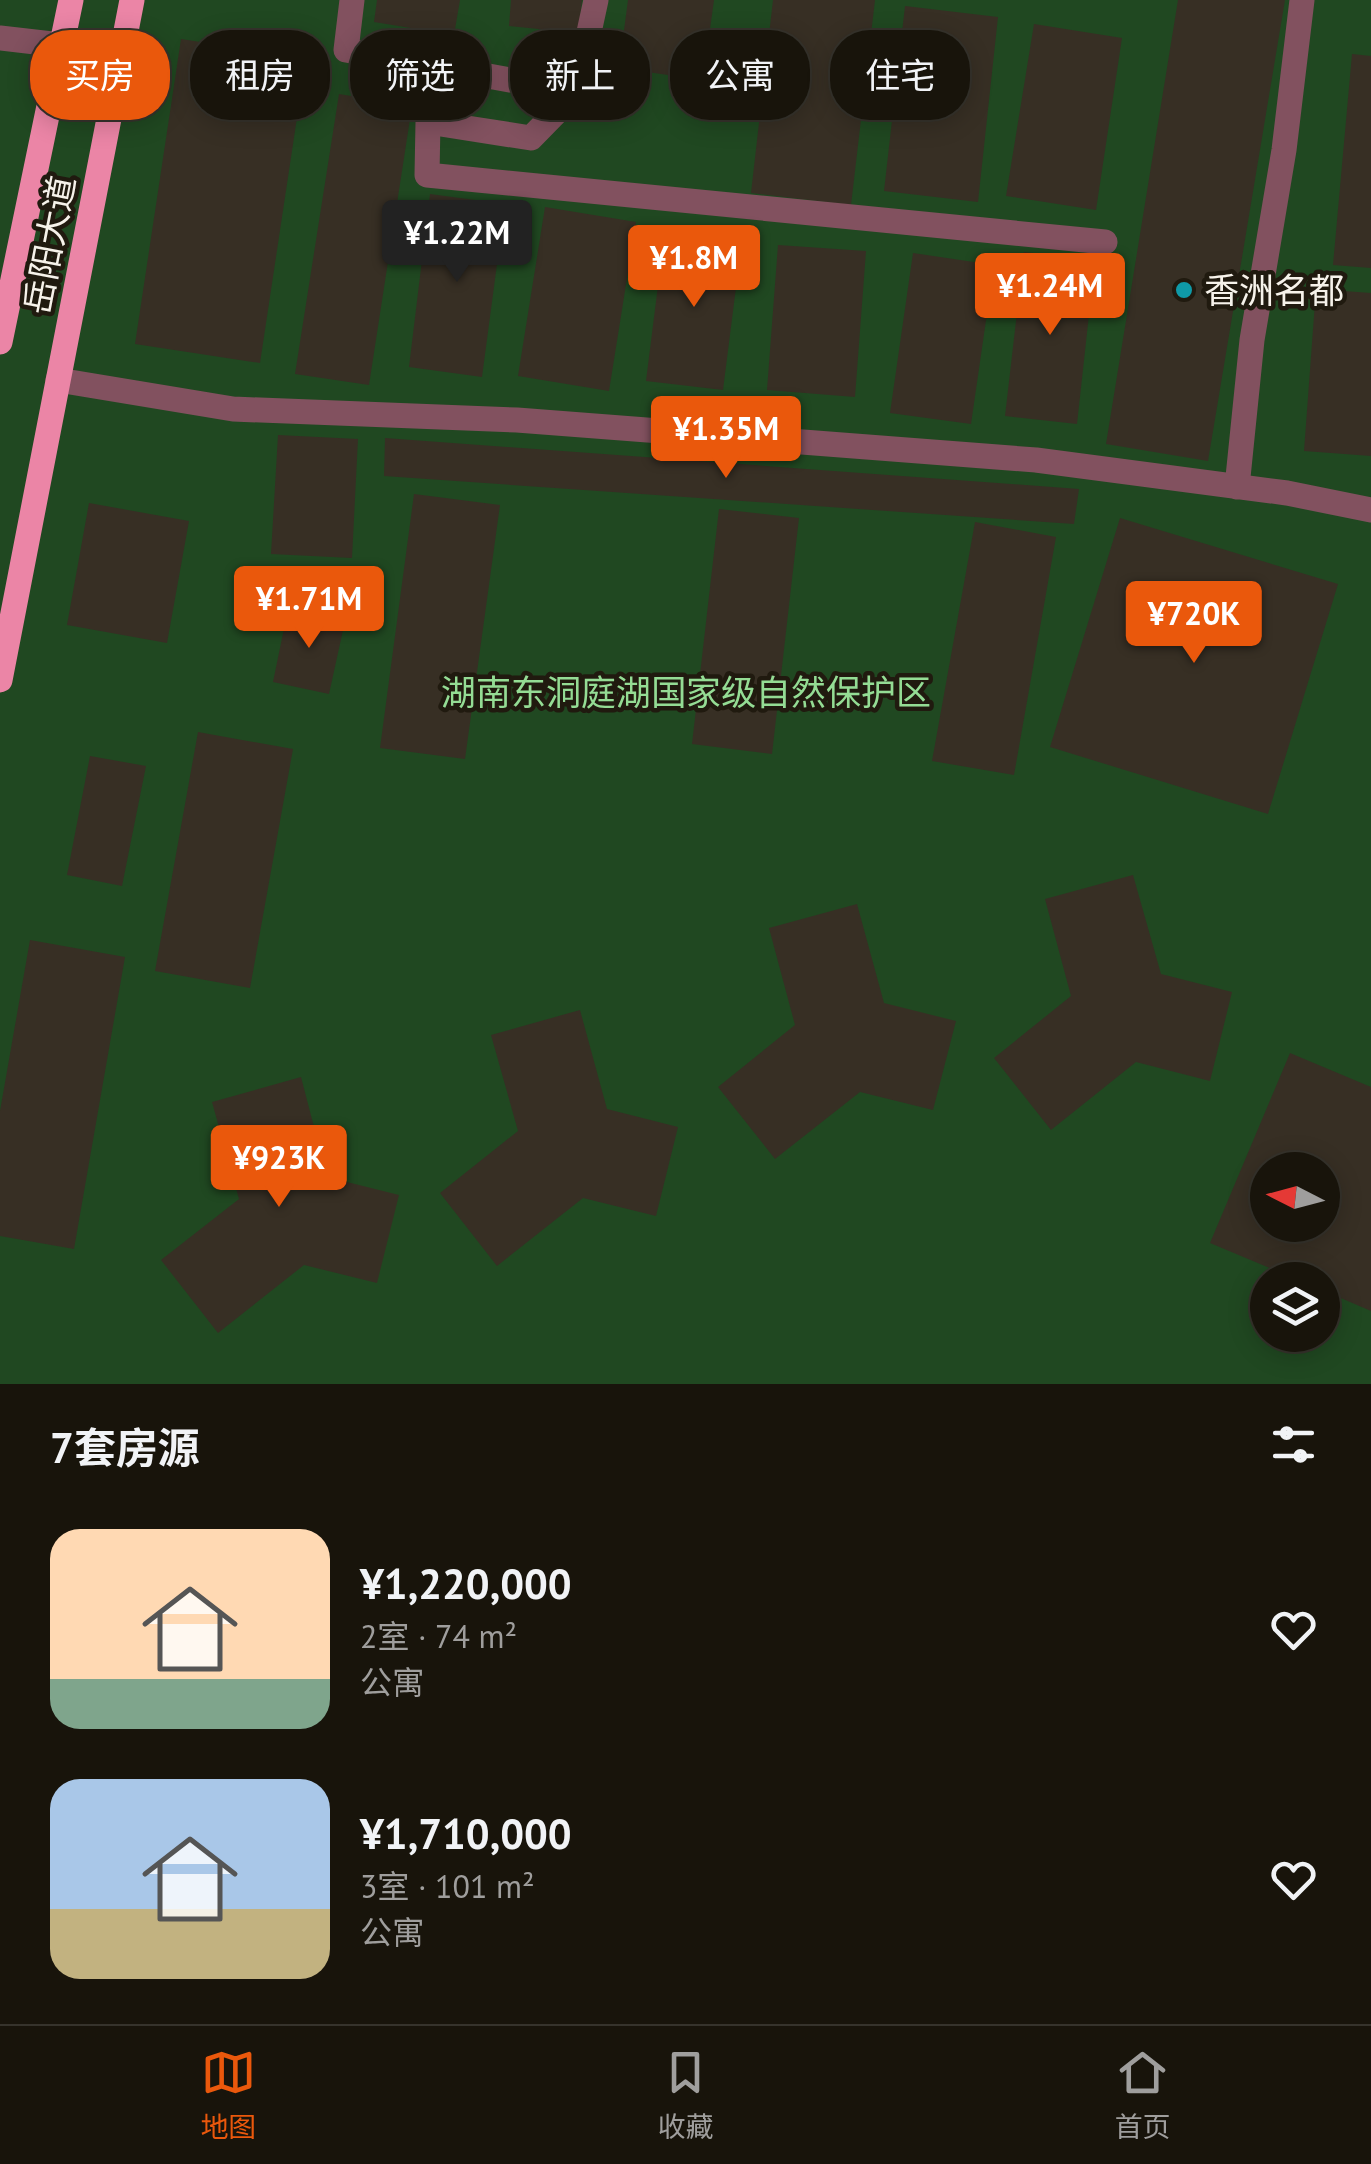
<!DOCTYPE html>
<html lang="zh">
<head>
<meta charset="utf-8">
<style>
  body { margin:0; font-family:"PT Sans","Noto Sans SC",sans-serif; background:#211d14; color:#f1f3f6; height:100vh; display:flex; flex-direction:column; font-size:38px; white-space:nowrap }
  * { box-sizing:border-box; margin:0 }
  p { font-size:32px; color:#9f9e9d }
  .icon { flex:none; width:55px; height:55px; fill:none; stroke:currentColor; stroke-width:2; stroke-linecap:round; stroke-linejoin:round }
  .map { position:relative; height:1384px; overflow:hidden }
  .drawer { display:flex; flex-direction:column; background:#18140b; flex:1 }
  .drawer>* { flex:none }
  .guide { position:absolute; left:30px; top:30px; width:1312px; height:90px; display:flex; gap:20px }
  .needle { width:65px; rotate:276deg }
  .controls { position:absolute; left:1250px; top:1152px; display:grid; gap:20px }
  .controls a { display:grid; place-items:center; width:90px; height:90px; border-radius:50%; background:#18140b; box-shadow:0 5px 25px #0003,0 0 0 2px #36332c; font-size:50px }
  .price { position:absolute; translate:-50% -85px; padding:0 22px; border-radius:10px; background:#ea580c; color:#fff; font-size:32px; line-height:65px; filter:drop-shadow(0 2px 5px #0008) }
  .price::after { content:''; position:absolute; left:50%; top:60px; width:30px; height:22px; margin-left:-15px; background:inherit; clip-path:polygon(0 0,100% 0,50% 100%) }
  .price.on { background:#222; color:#fff }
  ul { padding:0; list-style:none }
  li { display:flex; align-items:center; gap:30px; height:250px; padding:0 50px }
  li span { display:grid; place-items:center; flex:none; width:280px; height:200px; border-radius:30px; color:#555 }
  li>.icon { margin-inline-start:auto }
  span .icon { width:120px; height:120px; fill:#fffc; stroke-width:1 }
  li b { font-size:42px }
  h2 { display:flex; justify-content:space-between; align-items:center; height:120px; padding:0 50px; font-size:42px }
  .chip { padding:0 35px; border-radius:40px; background:#18140b; box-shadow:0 5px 25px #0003,0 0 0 2px #36332c; font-size:35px; line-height:90px }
  .chip.on { background:#ea580c; color:#fff }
  .tab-bar { display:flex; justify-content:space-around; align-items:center; height:140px; border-top:2px solid #36332c; background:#18140b; font-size:28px; color:#9f9e9d }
  .tab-bar a { display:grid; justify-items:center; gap:5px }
  .tab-bar .on { color:#ea580c }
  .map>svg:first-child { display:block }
</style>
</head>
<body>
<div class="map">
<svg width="1371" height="1384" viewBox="0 0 1371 1384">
  <rect width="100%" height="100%" fill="#201a0f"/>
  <!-- green -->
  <path fill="#204821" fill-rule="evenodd" d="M 0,0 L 1371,0 L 1371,1384 L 0,1384 ZM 1268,1170 L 1322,1170 L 1322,1225 L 1268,1225 ZM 1268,1280 L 1322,1280 L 1322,1335 L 1268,1335 Z"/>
  <!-- building -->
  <path fill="#372f24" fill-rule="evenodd" d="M 377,0 L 460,0 L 454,35 L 374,22 Z
    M 511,0 L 582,0 L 578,33 L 509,26 Z
    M 628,0 L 714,0 L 703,80 L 619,68 Z
    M 773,0 L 875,0 L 851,205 L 751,193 Z
    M 1178,0 L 1285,0 L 1208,461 L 1106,444 Z
    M 905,6 L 998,17 L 978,202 L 884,191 Z
    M 1034,24 L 1122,38 L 1096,210 L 1006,196 Z
    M 181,39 L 306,58 L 260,363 L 135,344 Z
    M 1352,54 L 1371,56 L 1371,268 L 1333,265 Z
    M 339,94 L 412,106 L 369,385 L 295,374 Z
    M 430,194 L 505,204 L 482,377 L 409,367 Z
    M 545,207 L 636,222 L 609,391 L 518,376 Z
    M 665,230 L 742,240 L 723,390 L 646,381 Z
    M 778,245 L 866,251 L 855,397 L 767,390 Z
    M 1024,252 L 1095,260 L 1077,424 L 1005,416 Z
    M 913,253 L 994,265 L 971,424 L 890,413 Z
    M 1316,289 L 1371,293 L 1371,456 L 1304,451 Z
    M 278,435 L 358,439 L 352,558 L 271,554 Z
    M 385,438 L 1079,489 L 1074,524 L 384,476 Z
    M 414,494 L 500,505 L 465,759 L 380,748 Z
    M 89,503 L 189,521 L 167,643 L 67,625 Z
    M 719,509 L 799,518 L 772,754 L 692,744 Z
    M 1120,518 L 1338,584 L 1268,814 L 1050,747 Z
    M 975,522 L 1056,537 L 1014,775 L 932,761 Z
    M 288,609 L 345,621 L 329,694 L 273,682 Z
    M 198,732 L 293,749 L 250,988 L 155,971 Z
    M 90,756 L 146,766 L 122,886 L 67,875 Z
    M 1133,875 L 1161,974 L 1232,992 L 1210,1081 L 1136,1062 L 1051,1130 L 994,1058 L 1071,996 L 1045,899 Z
    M 857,904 L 884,1003 L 956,1021 L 933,1110 L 860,1092 L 775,1159 L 718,1087 L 795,1025 L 769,928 Z
    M 30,940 L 125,957 L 74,1249 L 0,1236 L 0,1111 Z
    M 580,1010 L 607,1109 L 678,1127 L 656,1216 L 583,1198 L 497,1266 L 440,1193 L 518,1131 L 491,1035 Z
    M 1290,1053 L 1371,1087 L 1371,1311 L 1322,1290 L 1322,1280 L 1298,1280 L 1210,1243 ZM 1268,1170 L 1322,1170 L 1322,1225 L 1268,1225 Z
    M 301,1077 L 327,1177 L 399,1195 L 377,1283 L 304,1265 L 218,1333 L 161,1260 L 239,1199 L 212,1102 Z"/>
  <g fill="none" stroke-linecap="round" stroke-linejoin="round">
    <!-- minor -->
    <path stroke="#82515f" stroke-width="25" d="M 352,0 L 346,50 L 576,92 L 596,0
      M 0,38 L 61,45
      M 576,92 L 531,138 L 428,122 L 427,175 L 1105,242
      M 58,380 L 233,409 L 517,420 L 1036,460 L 1287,493 L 1371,510
      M 1237,487 L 1252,340 L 1284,150 L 1302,0"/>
    <!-- primary -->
    <path stroke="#eb85a6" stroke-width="25" d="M 0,342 L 71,0
      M 0,680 L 132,0"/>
  </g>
  <!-- markers -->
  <circle fill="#0f9aa8" stroke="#201a0f" stroke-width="4" cx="1184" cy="290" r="10"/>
  <g text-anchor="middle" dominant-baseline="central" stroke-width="9" stroke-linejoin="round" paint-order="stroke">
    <!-- street labels -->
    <g font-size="35" fill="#f6f2ea" stroke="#201a0f">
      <text transform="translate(49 245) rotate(-79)">岳阳大道</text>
    </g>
    <!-- poi labels -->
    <g font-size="35" fill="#f6f2ea" stroke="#201a0f" text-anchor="start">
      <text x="1204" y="290">香洲名都</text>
    </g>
    <!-- park labels -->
    <g font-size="35" fill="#94dc94" stroke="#201a0f">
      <text x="686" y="692">湖南东洞庭湖国家级自然保护区</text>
    </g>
  </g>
</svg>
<div class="controls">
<a><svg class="needle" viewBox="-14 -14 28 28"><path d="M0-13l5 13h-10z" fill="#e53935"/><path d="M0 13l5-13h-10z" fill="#9f9e9d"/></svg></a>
<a><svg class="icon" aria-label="layers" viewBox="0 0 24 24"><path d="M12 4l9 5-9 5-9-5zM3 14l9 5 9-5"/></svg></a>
</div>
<b class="price on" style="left:457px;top:285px">¥1.22M</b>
<b class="price" style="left:694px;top:310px">¥1.8M</b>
<b class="price" style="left:1050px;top:338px">¥1.24M</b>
<b class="price" style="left:726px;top:481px">¥1.35M</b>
<b class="price" style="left:309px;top:651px">¥1.71M</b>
<b class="price" style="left:1194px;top:666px">¥720K</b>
<b class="price" style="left:279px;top:1210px">¥923K</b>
<div class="guide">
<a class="chip on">买房</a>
<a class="chip">租房</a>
<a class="chip">筛选</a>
<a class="chip">新上</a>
<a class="chip">公寓</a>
<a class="chip">住宅</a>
</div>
</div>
<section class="drawer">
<h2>7套房源<svg class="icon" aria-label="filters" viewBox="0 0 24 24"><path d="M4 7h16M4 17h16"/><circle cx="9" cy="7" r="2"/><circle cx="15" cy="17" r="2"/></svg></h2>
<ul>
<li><span style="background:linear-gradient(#ffd9b3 75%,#7fa58c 0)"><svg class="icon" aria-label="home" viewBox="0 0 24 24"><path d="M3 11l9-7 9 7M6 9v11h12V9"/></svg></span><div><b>¥1,220,000</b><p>2室 · 74 m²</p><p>公寓</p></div><svg class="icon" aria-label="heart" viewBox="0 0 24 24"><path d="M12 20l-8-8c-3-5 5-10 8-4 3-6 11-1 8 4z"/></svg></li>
<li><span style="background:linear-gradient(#a9c7e8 65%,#c2b280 0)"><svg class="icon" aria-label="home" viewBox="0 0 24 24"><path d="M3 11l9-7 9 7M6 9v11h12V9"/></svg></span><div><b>¥1,710,000</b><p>3室 · 101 m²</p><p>公寓</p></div><svg class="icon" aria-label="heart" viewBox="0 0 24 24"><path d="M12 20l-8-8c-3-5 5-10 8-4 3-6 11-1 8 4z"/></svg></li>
</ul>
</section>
<nav class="tab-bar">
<a class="on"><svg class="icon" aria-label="map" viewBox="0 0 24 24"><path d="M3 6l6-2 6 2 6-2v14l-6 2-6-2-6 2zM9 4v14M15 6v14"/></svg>地图</a>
<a><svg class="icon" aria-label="saved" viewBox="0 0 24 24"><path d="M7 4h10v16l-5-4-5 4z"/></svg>收藏</a>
<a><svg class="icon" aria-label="home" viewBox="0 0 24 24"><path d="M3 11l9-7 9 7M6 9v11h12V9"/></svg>首页</a>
</nav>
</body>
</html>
